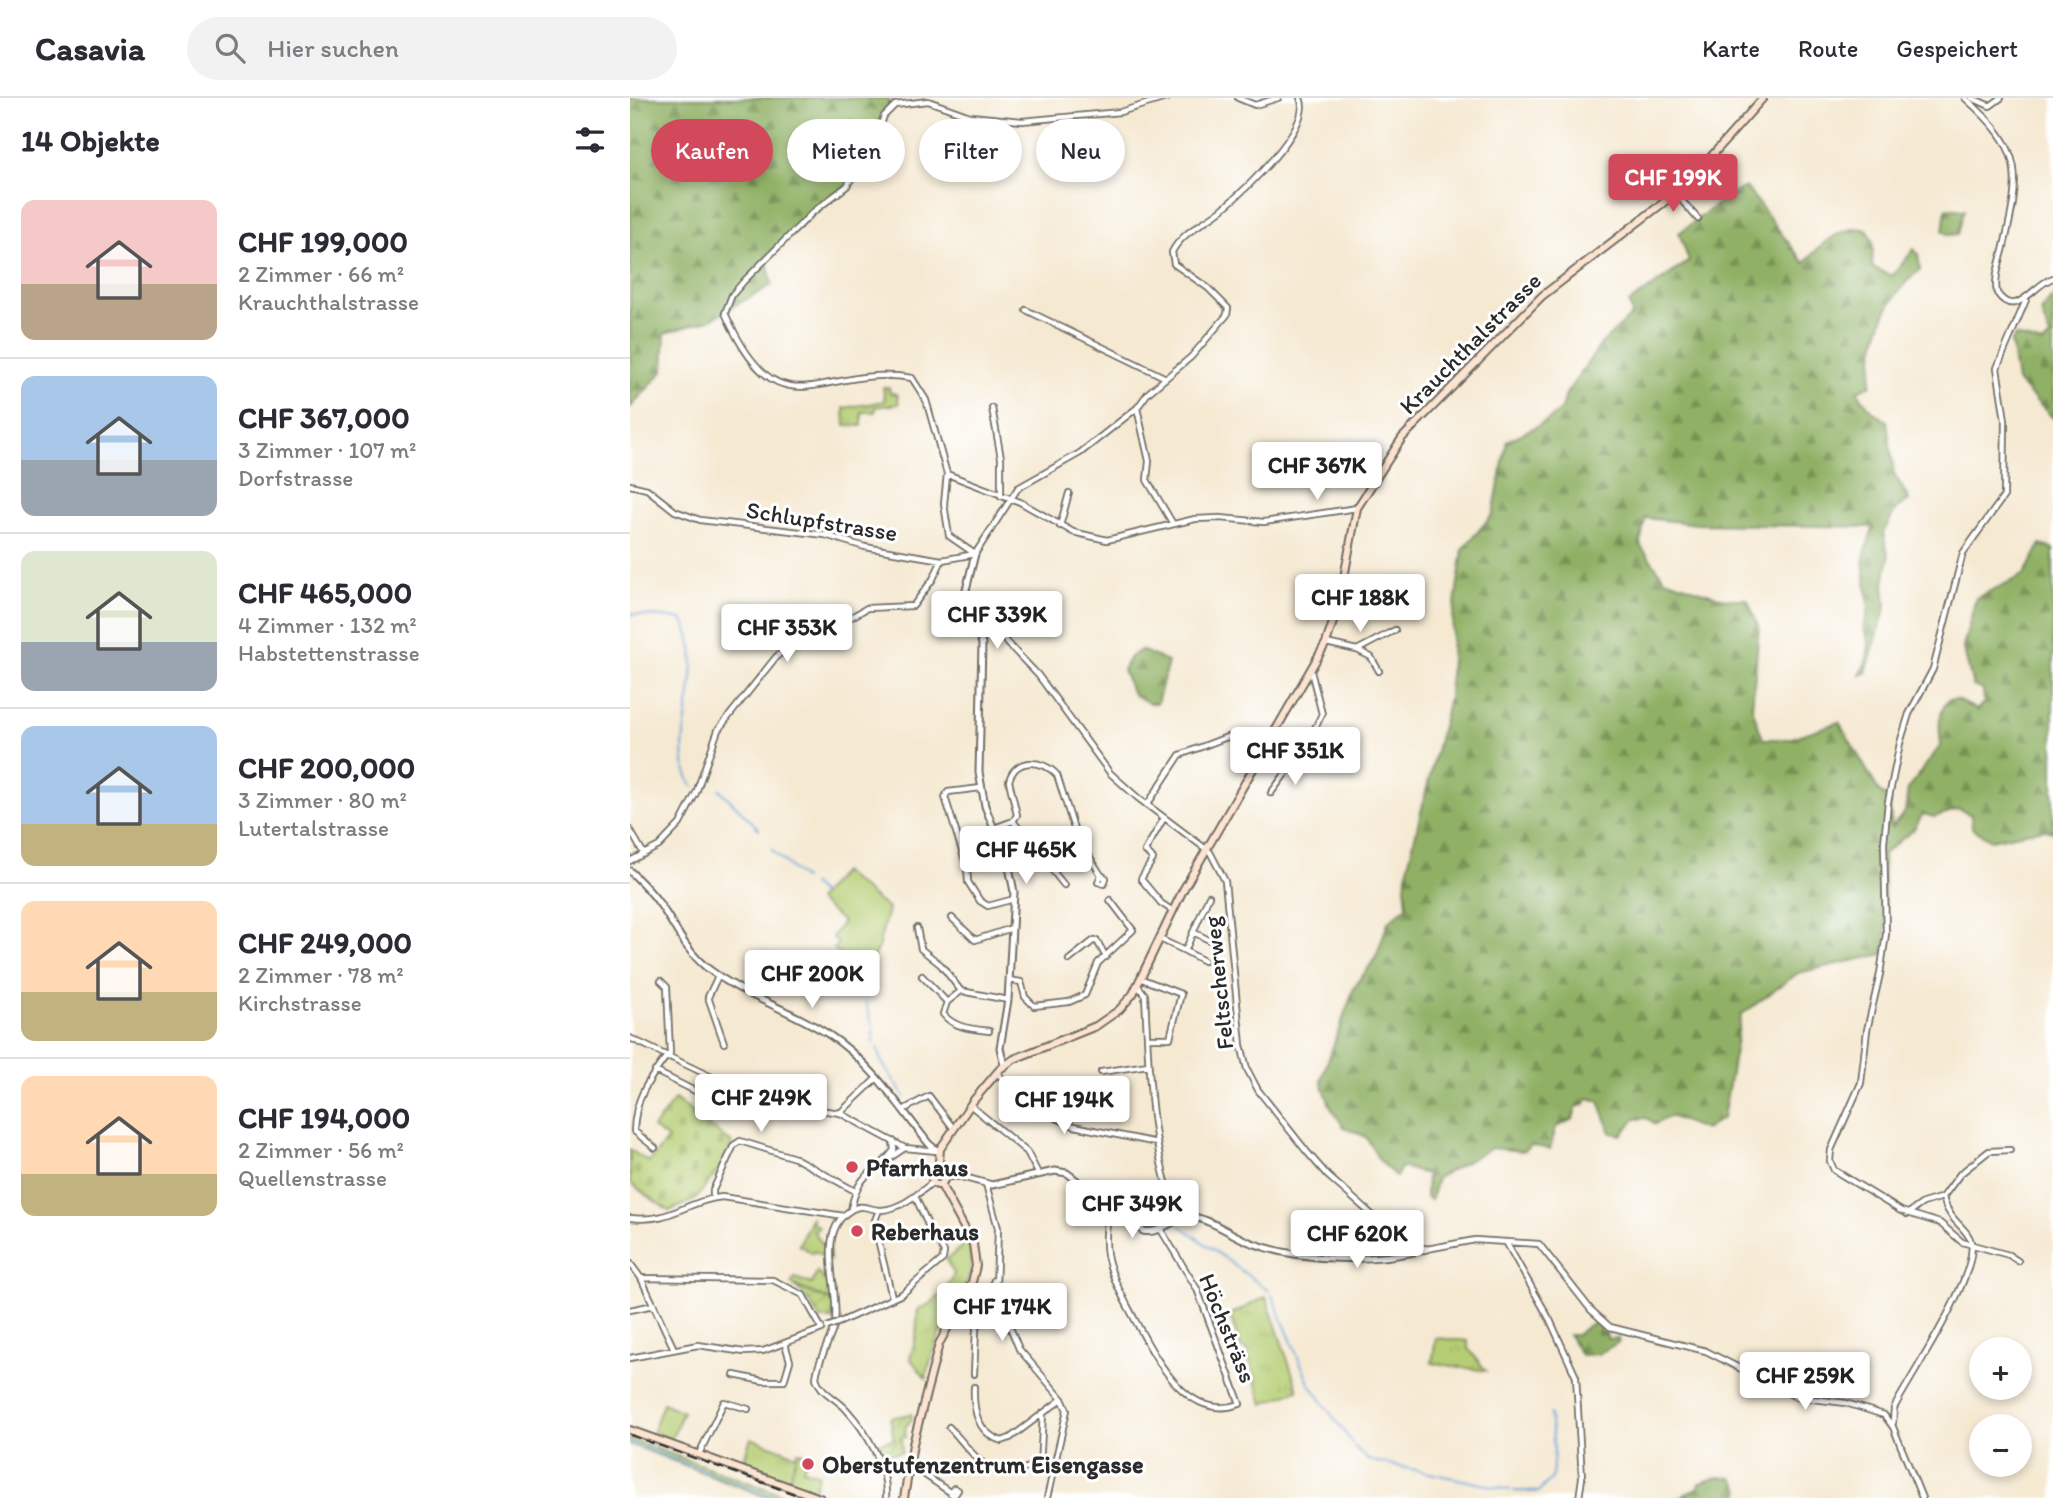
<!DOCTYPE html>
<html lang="de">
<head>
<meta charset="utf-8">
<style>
  body { margin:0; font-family:Itim,sans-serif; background:#f2f2f3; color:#2b2b33; height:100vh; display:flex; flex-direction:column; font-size:26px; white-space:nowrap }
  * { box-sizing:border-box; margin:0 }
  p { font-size:23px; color:#7c7c81 }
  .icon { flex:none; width:38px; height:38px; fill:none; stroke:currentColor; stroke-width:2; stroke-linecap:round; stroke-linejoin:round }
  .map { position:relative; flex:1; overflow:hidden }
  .side { display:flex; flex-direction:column; background:#fff; width:630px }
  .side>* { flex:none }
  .banner { position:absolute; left:21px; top:21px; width:665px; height:63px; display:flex; gap:14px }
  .buttons { position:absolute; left:1339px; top:1239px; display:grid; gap:14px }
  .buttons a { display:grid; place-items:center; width:63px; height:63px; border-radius:50%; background:#fff; box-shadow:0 4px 10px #0003; font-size:35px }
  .price { position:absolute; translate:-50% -60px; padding:0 16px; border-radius:7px; background:#fff; color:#222; font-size:23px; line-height:46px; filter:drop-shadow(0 2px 4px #0008) }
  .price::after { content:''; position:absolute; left:50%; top:42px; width:21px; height:16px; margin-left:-10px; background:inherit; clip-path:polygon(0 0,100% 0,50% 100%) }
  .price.current { background:#d1495b; color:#fff }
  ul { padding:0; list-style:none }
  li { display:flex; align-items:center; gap:21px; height:175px; padding:0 21px }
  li+li { border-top:2px solid #e1e1e2 }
  li span { display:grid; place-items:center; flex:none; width:196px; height:140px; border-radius:14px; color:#555 }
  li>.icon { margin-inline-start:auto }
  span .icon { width:84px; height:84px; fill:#fffc; stroke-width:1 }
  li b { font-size:30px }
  h2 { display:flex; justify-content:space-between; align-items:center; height:84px; padding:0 21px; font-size:30px }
  .tag { padding:0 24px; border-radius:32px; background:#fff; box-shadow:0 4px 10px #0003; font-size:24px; line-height:63px }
  .tag.current { background:#d1495b; color:#fff }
  header { display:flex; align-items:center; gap:42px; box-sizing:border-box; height:98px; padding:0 35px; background:#fff; border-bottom:2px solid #e1e1e2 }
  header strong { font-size:33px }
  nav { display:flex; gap:38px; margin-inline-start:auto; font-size:24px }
  .search { width:490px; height:63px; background:#f2f2f3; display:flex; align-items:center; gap:18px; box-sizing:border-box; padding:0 24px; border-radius:38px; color:#7c7c81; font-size:26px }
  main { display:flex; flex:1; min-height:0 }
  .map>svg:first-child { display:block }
</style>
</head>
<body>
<header>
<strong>Casavia</strong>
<div class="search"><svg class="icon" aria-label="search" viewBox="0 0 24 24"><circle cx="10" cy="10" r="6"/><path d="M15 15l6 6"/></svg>Hier suchen</div>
<nav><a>Karte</a><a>Route</a><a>Gespeichert</a></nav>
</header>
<main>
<section class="side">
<h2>14 Objekte<svg class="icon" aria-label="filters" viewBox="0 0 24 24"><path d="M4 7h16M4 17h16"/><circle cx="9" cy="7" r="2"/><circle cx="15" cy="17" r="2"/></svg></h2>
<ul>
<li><span style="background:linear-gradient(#f6c9c9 60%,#b9a48a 0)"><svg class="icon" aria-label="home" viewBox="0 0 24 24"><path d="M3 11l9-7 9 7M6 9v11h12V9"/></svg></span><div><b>CHF 199,000</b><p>2 Zimmer · 66 m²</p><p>Krauchthalstrasse</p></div></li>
<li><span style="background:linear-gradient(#a9c7e8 60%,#9aa5b1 0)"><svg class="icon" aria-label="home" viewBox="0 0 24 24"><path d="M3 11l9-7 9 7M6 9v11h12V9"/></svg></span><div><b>CHF 367,000</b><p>3 Zimmer · 107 m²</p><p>Dorfstrasse</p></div></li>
<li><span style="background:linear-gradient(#dfe7d0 65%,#9aa5b1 0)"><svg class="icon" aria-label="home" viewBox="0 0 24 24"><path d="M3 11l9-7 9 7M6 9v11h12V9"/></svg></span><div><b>CHF 465,000</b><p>4 Zimmer · 132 m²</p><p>Habstettenstrasse</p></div></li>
<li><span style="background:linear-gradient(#a9c7e8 70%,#c2b280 0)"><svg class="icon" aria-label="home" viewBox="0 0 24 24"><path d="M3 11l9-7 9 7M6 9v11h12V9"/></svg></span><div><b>CHF 200,000</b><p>3 Zimmer · 80 m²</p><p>Lutertalstrasse</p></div></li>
<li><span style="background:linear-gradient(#ffd9b3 65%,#c2b280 0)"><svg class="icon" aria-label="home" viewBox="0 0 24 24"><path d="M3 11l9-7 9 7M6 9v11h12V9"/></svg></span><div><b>CHF 249,000</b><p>2 Zimmer · 78 m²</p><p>Kirchstrasse</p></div></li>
<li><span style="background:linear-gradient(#ffd9b3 70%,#c2b280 0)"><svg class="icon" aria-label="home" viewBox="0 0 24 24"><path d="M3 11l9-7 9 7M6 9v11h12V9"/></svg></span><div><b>CHF 194,000</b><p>2 Zimmer · 56 m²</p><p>Quellenstrasse</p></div></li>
</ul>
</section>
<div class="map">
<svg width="1423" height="1400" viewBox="0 0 1423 1400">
  <defs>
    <pattern id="grass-tufts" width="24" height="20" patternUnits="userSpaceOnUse" patternTransform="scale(1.75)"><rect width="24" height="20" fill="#b6ce73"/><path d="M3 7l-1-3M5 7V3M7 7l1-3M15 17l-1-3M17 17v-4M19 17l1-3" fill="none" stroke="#9db164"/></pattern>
    <pattern id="forest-firs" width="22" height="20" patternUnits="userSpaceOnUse" patternTransform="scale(1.75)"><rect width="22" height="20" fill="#90b165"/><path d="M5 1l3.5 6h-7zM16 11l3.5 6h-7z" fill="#769053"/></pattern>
    <pattern id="cemetery-stones" width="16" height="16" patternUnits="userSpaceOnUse" patternTransform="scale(1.75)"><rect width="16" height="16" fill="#b6ce73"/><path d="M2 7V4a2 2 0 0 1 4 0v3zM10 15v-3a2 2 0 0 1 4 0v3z" fill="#9db164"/></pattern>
    <pattern id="garden-furrows" width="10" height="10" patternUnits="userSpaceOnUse" patternTransform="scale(1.75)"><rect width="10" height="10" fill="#b6ce73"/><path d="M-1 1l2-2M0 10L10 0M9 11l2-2" fill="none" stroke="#9db164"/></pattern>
  </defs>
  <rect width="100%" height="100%" fill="#fff"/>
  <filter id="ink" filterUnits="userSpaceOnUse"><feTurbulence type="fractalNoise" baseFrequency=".0143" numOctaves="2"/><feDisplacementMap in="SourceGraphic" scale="14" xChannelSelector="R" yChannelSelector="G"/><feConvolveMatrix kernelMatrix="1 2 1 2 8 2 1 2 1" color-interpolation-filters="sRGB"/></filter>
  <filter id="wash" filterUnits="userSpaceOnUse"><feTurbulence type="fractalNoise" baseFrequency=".00686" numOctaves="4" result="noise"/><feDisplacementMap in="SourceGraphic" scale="28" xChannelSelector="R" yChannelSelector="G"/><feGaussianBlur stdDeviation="1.57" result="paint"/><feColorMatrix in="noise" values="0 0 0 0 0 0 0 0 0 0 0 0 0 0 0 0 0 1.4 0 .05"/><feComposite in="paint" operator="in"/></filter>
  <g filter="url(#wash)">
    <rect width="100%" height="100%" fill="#f5e9d2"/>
    <!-- grass -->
    <path fill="url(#grass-tufts)" stroke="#707c4f" stroke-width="2" d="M 253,289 L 259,289 L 260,295 L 267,296 L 269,306 L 246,309 L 245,314 L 232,314 L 232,328 L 215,327 L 214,310 L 255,303 Z
      M 182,1118 L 182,1124 L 189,1129 L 184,1133 L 190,1143 L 199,1149 L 200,1162 L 184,1153 L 182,1155 L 169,1147 Z
      M 338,1143 C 349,1180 327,1204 311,1235 C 304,1248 299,1268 296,1281 L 280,1260 L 286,1239 L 288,1211 C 305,1206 318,1191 324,1175 L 316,1162 Z
      M 187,1174 L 203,1190 L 204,1204 L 161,1186 L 165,1180 L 182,1186 Z
      M 636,1199 L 668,1292 L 633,1306 L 616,1251 L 611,1250 L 600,1217 Z
      M 806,1240 L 838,1243 L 838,1250 L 856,1273 L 802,1265 Z
      M 121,1340 L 167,1357 L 159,1383 L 112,1365 Z
      M 0,1341 L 161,1400 L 139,1400 L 0,1346 Z"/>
    <!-- forest -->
    <path fill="url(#forest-firs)" stroke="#5e6e48" stroke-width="2" d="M 0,0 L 258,0 L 260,5 L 217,87 L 136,158 L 142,187 L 79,222 L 35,235 L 33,273 L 0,310 Z
      M 1116,89 L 1174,165 C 1189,148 1214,124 1238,132 L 1243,145 L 1242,169 L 1262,178 L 1284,151 L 1288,156 L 1290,172 C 1254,199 1242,243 1241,287 L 1227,293 L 1242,313 L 1257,323 L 1264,375 L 1279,402 L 1266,411 L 1253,435 L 1259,460 L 1254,485 L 1256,509 L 1236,575 L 1230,577 L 1237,560 L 1239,544 L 1234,531 L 1239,509 L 1233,463 L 1243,429 L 1067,426 L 1015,420 L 1010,447 L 1035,481 L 1095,501 L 1117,501 L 1129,530 L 1122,610 L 1133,641 L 1159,641 L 1209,624 L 1250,695 L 1259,699 L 1262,729 L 1275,714 L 1278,691 L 1311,647 C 1309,629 1307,616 1319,601 L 1328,602 L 1347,612 L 1354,604 L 1353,592 L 1343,588 L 1333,549 L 1346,500 L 1394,477 L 1411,446 L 1423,451 L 1423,734 L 1414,731 L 1361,742 L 1342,730 L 1341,717 L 1329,711 L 1304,719 L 1293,716 L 1283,732 L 1253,756 L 1256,836 L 1253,856 L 1168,875 L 1111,917 L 1093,1020 L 1075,1032 L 1040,1018 L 1025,1026 L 1017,1020 L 1005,1021 L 991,1037 L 981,1035 L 969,1003 L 958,1000 L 954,1007 L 946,1009 L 943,1021 L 926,1029 L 920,1051 L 901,1047 L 893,1053 L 861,1050 L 807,1080 L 801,1102 L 796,1099 L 797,1076 L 771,1069 L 766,1079 L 749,1062 L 736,1039 L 714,1029 L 701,1010 L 691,982 L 724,890 L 746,859 L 758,824 L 777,808 L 775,788 L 780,759 L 819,600 L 823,519 L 833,451 L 863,416 L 877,343 L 917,323 L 932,311 L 936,296 L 971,246 L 1002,217 L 999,205 L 1059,163 L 1049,135 L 1102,95 Z
      M 1316,110 L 1334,112 L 1328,136 L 1319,137 L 1313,133 Z
      M 1423,198 L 1423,320 L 1387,283 L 1381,244 L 1385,238 L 1413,246 L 1420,239 L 1411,214 Z
      M 511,552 L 538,564 L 527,605 L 519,605 L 503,596 L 493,572 L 500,559 Z
      M 968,1224 L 971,1227 L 970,1233 L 976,1235 L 978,1241 L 988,1240 L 989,1244 L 968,1256 L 951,1257 L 939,1237 L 947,1237 L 957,1228 Z
      M 1089,1379 L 1102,1380 L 1111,1392 L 1108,1400 L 1047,1400 L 1067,1391 L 1069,1385 Z"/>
    <!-- cemetery -->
    <path fill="url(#cemetery-stones)" stroke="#707c4f" stroke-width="2" d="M 45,1001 L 102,1045 L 96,1062 L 65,1102 L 39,1113 L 0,1085 L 0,1052 L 19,1064 L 38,1041 L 23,1030 Z"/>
    <!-- garden -->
    <path fill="url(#garden-furrows)" stroke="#707c4f" stroke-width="2" d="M 164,1188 L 204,1204 L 203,1221 L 190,1221 L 180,1204 Z
      M 281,1316 L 282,1321 L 275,1329 L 276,1339 L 271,1340 L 272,1354 L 250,1358 L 243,1346 L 264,1341 L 260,1320 Z"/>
    <!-- pitch -->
    <path fill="#b6ce73" stroke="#707c4f" stroke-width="2" d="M 212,774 L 258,811 L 248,850 L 234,875 L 204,851 L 208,845 L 202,839 L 213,824 L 187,802 Z
      M 33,1305 L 53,1314 L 41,1342 L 23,1334 Z
      M 168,1353 L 178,1357 L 173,1371 L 189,1376 L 183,1394 L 111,1369 L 159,1383 Z"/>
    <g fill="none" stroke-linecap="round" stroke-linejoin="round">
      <!-- stream -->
      <path stroke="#6ca4da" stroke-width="2" d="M 0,516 L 52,521 C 84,574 32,645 64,690
        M 89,691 L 129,731
        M 141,751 L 173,781
        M 182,787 L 191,796
        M 223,875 L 223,885
        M 235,903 L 243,929 L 243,944
        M 247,949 L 252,965 L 275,999
        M 551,1128 L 639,1193
        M 642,1197 L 679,1285 L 722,1345
        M 0,1345 L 148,1400
        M 724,1348 L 738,1362 L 880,1392
        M 884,1393 L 908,1394 L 922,1380 L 924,1351 L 920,1316"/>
    </g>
  </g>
  <g filter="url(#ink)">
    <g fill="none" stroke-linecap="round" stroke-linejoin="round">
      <!-- minor casing -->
      <g stroke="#726e65" stroke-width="8">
        <path id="minor" d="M 536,0 L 490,14 L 392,23 L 340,18 L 298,3 L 265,7 L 254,18 L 246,40 L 217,88 L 183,114 L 114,183 L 102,197 L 95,215 C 151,341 189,264 282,280 L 296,302 L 317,376 L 390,404 L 443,434 L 477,442 L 565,421 L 590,420 L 634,424 L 727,410
          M 608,0 L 625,7 L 648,0
          M 1335,0 C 1397,54 1390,78 1373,153 C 1369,167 1364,182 1367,195 C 1386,223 1403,186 1423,180
          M 1342,0 L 1360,8 L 1371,0
          M 1046,96 L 1068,121
          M 396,212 L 536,280
          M 362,310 L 371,360 L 371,398
          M 507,310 L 519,363 L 517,382 L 543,426
          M 317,376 L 314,406 L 319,438 L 345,456
          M 0,387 L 17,391 L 45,413 L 70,422 L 195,437 L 235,449 L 312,462 L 345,456
          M 430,428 L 439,395
          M 345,456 L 388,390 L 450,355 L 507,310 L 518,295 L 561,259 L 597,217 L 598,210 L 578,190 L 544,166 L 542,154 C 552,134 575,125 591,112 C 613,94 684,28 670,0
          M 349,530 L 363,530 L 408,577 L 480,675 L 508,700 L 580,754 L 595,783 L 611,947 L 617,971 L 628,992 L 677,1054 L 698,1078 L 773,1144 L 797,1151 L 845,1142 L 909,1146 L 961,1212 L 980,1229 L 1076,1253 L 1166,1299 L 1216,1305 L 1254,1317 L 1263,1329 L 1292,1400
          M 696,545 L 727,552 L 765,532
          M 727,552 L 741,559 L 749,573
          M 632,656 L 660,672
          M 672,656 L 692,616 L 681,573
          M 351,690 L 318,694 L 315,699 L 337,769 L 338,784 L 350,803 L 358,808 L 384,801
          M 641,695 L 664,664
          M 517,707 L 550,657 L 597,639 L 608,641
          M 534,720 L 515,753 L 523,761 L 511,781 L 531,805 L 543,813
          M 383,723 L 434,787
          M 364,730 L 383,723 L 387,717 L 379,683 C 385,659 413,661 427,677 L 446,737 L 471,777 L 476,780 L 474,786 L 468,784 L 471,777
          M 0,732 L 14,756
          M 0,763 L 29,748 L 50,726 L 66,695 L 88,632 L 146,559 L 159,548 L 192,536 L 237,510 L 283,508 L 303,481 L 312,462
          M 322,820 L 345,842 L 382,830
          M 287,830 L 291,851 L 311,867 L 331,893
          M 563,834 L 579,842
          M 530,841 L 555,853 L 579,798
          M 555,853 L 574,863
          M 439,862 L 463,843 L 467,843 L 476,859
          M 88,878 L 78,899 L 94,945
          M 292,878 L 317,904
          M 512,881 L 551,896 L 540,940 L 517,940
          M 379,882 L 391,884 L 395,899 L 404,908 L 439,904 L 455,897 L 468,865 L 503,832 L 480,802
          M 31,883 L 37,889 L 40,955 L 37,960
          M 508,888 L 515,897 C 519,973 519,1050 549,1122
          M 359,933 C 342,931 324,930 313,916 L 317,904 L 331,893 L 378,902
          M 0,940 L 132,1003 L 210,1015 L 275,1050 L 307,1053
          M 25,973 L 75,998 L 86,983
          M 471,974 L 518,967
          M 366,975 L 416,1015 L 444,1028 L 527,1045
          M 340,1007 L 397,1054 L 409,1077
          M 273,1012 L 299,998 L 324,1031
          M 210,1015 L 247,980
          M 25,1050 L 4,1033 C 5,1001 17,984 36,959
          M 260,1060 L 275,1050
          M 356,1086 L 368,1130 L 366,1190 L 375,1217 L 389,1251 L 432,1301 L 437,1312 L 417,1400
          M 285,1098 L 298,1127
          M 83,1100 L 83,1092 L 104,1047 L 110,1043 L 165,1060 L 225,1093
          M 482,1109 C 475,1124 475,1141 477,1157 C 482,1181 494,1201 505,1222 C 525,1259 557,1325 610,1306 L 567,1191 L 531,1132
          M 221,1111 C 230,1069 243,1081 264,1052 L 263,1043
          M 249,1112 L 244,1125 L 262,1199
          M 1277,1116 L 1293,1105 L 1313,1099 L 1330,1076 L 1359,1053 L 1380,1052
          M 0,1120 C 42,1125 55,1103 92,1099 L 214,1118
          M 876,1144 L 920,1222 L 946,1279 L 952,1380 L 949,1400
          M 1388,1163 L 1379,1157 L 1332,1144 L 1310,1125 L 1271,1113 L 1204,1072 L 1200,1063 L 1201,1052 L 1231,985 L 1237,932 L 1250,876 L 1256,836 L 1254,745 L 1258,704 L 1270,645 L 1279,616 L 1303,571 L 1333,455 L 1374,398 L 1375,322 L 1367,270 L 1396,202
          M 0,1165 L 11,1180 L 44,1251
          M 11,1180 L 143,1182 L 173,1197 L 192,1231
          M 0,1212 L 24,1207
          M 210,1224 L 272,1196 L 313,1161 L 314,1154 L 307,1142
          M 0,1260 L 68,1247 L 114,1254 L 133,1253 L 192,1231
          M 344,1276 L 346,1231 L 364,1182
          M 104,1277 L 133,1283 L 154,1283 L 160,1263 L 155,1246
          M 344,1289 C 343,1312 347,1335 372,1343 L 380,1340 L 432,1301
          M 1263,1325 L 1264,1310 C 1281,1277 1349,1177 1341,1144 C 1337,1128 1319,1125 1313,1099
          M 319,1329 C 332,1342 352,1373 372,1374 C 385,1375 397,1368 410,1368 L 413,1315
          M 69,1356 L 94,1304 L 118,1311
          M 279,1366 L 321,1395
          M 324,1390 L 328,1392 L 324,1398 L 320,1395 Z
          M 256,1400 C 258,1369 237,1334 216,1311 C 206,1300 191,1295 186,1280 C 188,1260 201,1243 205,1224 C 210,1191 184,1134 221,1112 C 233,1104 240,1113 252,1112 C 271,1111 289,1095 303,1084"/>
      </g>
      <!-- tertiary casing -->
      <g stroke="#726e65" stroke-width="9">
        <path id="tertiary" d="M 345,456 L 335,496 L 352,546 L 349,674 L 355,708 L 379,769 L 384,794 L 378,902 L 370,950 L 374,967
          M 0,773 C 10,783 21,793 29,805 C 45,827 54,851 76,869 C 113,898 159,911 198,936 C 241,964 268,1007 299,1046 L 309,1054
          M 314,1079 L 329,1078 L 362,1087 L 425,1073 L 437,1075 L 513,1133 C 533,1137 544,1117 563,1119 C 583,1122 604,1139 622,1145 C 673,1164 745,1165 797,1151"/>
      </g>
      <!-- secondary casing -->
      <g stroke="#726e65" stroke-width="10">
        <path id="secondary" d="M 308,1075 L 310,1051 L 343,1003 L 370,971 L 384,961 L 466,928 L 489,912 L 503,896 L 553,792 L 696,545 L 709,506 L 727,410 L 772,340 L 912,198 L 1055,88 L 1133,0
          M302 1081a6 6 0 1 1 12 0a6 6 0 1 1-12 0Z
          M 0,1332 L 190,1400
          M 274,1400 L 283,1346 L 309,1246 L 342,1184 L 346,1168 L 343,1146 L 311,1087"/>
      </g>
      <!-- minor -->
      <use href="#minor" stroke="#fff" stroke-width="4.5"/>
      <!-- tertiary -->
      <use href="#tertiary" stroke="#fff" stroke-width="5"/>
      <!-- secondary -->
      <use href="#secondary" stroke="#fde4d1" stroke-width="6"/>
      <!-- rail -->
      <path stroke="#2b2b2b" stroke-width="2" stroke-dasharray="10 5" stroke-linecap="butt" d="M 0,1337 L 175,1400"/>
      <!-- minor-bridge casing -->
      <g stroke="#726e65" stroke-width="8" stroke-linecap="butt">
        <path id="minor-bridge" d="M 197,1229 L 210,1224"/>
      </g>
      <!-- minor-bridge -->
      <use href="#minor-bridge" stroke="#fff" stroke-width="4.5"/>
    </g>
  </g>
  <!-- markers -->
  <g fill="#d1495b" stroke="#fff" stroke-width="2.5">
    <circle cx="222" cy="1069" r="7"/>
    <circle cx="227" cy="1133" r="7"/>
    <circle cx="178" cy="1366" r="7"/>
  </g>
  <g text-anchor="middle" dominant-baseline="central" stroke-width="6" stroke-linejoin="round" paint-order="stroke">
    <!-- street labels -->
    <g font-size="24" fill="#2b2b2b" stroke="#fff">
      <text transform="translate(840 245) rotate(-45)">Krauchthalstrasse</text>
      <text transform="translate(192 423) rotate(9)">Schlupfstrasse</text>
      <text transform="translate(588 885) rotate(-96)">Feltscherweg</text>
      <text transform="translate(598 1230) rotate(68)">Höchsträss</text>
    </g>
    <!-- poi labels -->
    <g font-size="24" font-weight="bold" fill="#2b2b2b" stroke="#fff" text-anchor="start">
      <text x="236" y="1069">Pfarrhaus</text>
      <text x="241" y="1133">Reberhaus</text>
      <text x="192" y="1366">Oberstufenzentrum Eisengasse</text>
    </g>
  </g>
</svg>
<div class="buttons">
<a>+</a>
<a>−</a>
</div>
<b class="price current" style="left:1043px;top:116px">CHF 199K</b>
<b class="price" style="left:687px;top:404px">CHF 367K</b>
<b class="price" style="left:730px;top:536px">CHF 188K</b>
<b class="price" style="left:367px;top:553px">CHF 339K</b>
<b class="price" style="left:157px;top:566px">CHF 353K</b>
<b class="price" style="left:665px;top:689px">CHF 351K</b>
<b class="price" style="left:396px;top:788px">CHF 465K</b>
<b class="price" style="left:182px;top:912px">CHF 200K</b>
<b class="price" style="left:131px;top:1036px">CHF 249K</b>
<b class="price" style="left:434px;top:1038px">CHF 194K</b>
<b class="price" style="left:502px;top:1142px">CHF 349K</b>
<b class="price" style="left:727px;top:1172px">CHF 620K</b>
<b class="price" style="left:372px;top:1245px">CHF 174K</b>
<b class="price" style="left:1175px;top:1314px">CHF 259K</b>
<div class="banner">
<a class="tag current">Kaufen</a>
<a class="tag">Mieten</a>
<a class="tag">Filter</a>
<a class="tag">Neu</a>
</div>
</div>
</main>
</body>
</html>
